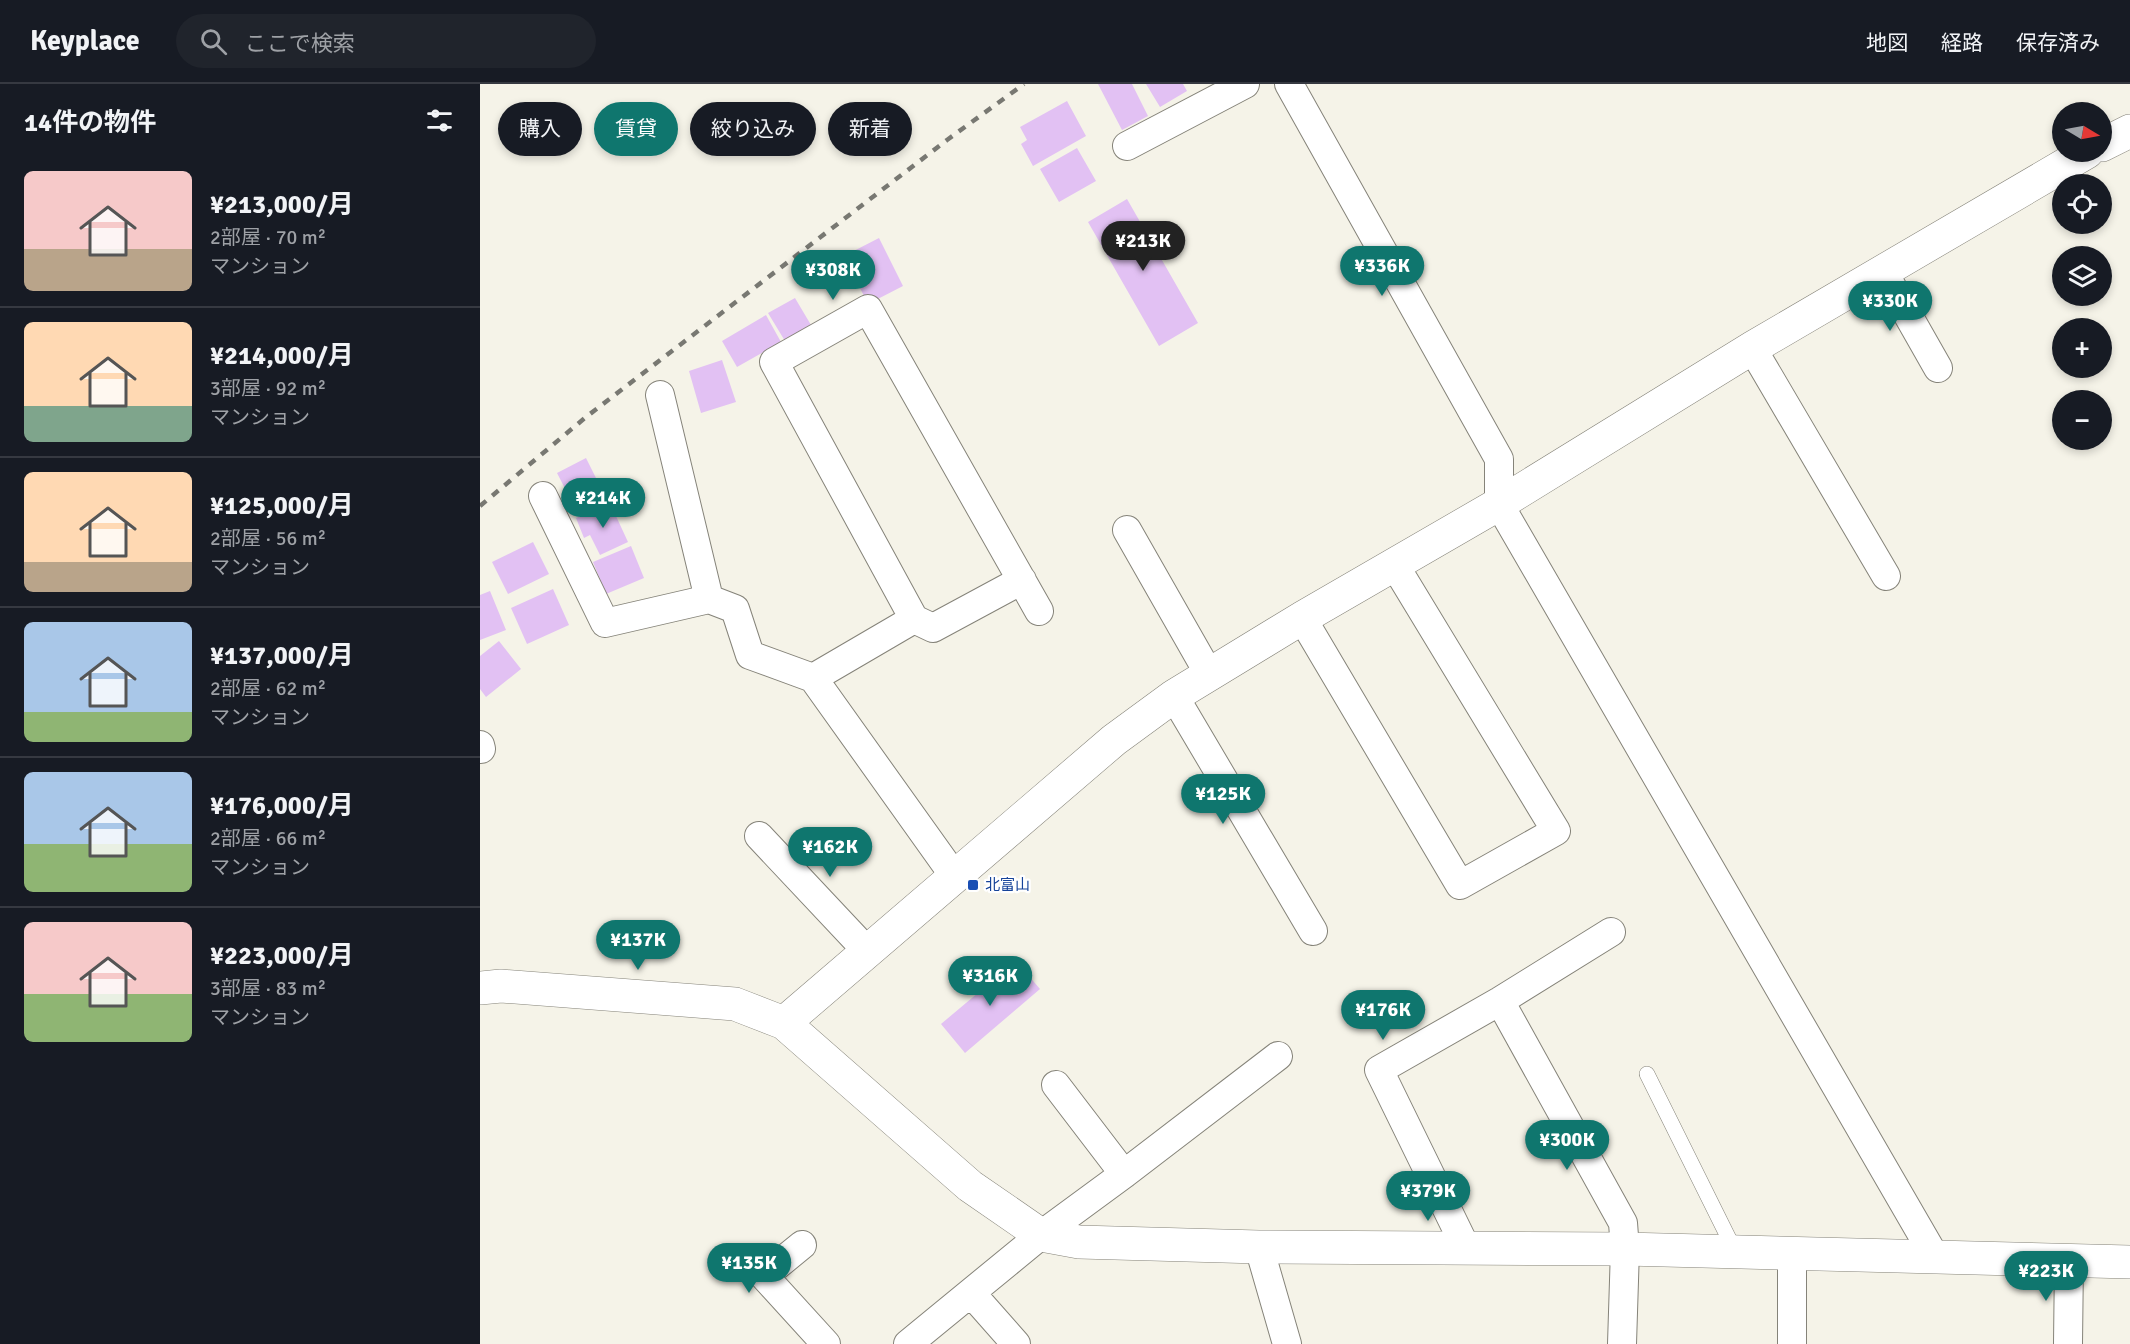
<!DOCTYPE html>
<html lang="ja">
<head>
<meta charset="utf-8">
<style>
  body { margin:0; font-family:Signika,"Noto Sans JP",sans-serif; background:#20242c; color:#f1f3f6; height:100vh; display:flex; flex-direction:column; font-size:22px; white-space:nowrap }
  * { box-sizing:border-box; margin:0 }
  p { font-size:20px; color:#9ea1a6 }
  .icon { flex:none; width:33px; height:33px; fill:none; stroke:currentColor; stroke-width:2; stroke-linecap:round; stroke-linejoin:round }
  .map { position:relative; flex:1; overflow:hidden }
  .details { display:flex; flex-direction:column; background:#171b24; width:480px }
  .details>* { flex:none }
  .top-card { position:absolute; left:18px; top:18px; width:570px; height:54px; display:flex; gap:12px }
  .needle { width:39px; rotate:100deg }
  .tools { position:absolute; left:1572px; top:18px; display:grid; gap:12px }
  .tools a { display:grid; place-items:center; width:60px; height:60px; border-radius:50%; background:#171b24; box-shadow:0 3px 9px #0003; font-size:30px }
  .price { position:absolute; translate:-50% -51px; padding:0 14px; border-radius:21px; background:#0f766e; color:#fff; font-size:20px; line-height:39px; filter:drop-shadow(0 2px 3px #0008) }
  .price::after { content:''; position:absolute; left:50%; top:36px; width:18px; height:14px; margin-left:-9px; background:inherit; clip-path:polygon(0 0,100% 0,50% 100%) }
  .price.on { background:#222; color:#fff }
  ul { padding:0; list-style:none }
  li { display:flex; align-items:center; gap:18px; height:150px; padding:0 24px }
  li+li { border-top:2px solid #363941 }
  li span { display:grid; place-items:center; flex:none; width:168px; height:120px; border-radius:9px; color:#555 }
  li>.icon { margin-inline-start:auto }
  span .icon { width:72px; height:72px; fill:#fffc; stroke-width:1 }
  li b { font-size:26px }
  h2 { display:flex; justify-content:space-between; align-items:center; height:72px; padding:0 24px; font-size:26px }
  .pill { padding:0 21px; border-radius:27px; background:#171b24; box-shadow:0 3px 9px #0003; font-size:21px; line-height:54px }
  .pill.on { background:#0f766e; color:#fff }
  header { display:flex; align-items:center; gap:36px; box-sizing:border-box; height:84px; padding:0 30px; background:#171b24; border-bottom:2px solid #363941 }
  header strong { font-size:28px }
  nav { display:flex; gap:33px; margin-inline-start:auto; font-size:21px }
  .search { width:420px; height:54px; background:#20242c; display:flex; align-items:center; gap:15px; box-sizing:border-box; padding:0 21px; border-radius:33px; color:#9ea1a6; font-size:22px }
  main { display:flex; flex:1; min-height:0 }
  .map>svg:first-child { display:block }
</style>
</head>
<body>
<header>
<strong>Keyplace</strong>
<div class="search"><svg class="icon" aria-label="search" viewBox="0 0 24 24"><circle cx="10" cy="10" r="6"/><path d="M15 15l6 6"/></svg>ここで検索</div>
<nav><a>地図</a><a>経路</a><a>保存済み</a></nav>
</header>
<main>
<section class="details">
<h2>14件の物件<svg class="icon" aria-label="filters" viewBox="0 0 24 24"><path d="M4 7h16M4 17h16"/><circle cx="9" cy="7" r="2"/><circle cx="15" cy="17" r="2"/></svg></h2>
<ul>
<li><span style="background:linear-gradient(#f6c9c9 65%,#b9a48a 0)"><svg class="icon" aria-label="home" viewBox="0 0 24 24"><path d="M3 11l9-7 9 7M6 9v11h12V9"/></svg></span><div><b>¥213,000/月</b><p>2部屋 · 70 m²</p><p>マンション</p></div></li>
<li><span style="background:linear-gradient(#ffd9b3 70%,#7fa58c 0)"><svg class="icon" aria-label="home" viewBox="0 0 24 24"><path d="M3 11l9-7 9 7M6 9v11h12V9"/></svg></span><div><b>¥214,000/月</b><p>3部屋 · 92 m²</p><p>マンション</p></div></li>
<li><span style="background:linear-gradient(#ffd9b3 75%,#b9a48a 0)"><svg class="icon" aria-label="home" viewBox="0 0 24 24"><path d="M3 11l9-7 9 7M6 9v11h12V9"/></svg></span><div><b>¥125,000/月</b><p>2部屋 · 56 m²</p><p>マンション</p></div></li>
<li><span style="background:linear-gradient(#a9c7e8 75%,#8fb573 0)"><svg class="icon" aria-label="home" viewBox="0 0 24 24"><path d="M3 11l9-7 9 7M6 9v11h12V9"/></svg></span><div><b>¥137,000/月</b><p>2部屋 · 62 m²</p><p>マンション</p></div></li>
<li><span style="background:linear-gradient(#a9c7e8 60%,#8fb573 0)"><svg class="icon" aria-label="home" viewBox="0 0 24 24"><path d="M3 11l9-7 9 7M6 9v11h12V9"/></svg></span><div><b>¥176,000/月</b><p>2部屋 · 66 m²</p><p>マンション</p></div></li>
<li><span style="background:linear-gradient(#f6c9c9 60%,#8fb573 0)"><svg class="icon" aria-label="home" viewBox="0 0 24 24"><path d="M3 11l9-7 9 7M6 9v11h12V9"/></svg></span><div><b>¥223,000/月</b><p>3部屋 · 83 m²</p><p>マンション</p></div></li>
</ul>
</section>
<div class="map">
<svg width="1650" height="1260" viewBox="0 0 1650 1260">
  <rect width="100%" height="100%" fill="#f5f3e8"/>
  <!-- building -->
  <path fill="#e2c1f3" d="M 618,0 L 652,0 L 668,32 L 642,46 Z
    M 666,0 L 703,0 L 707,7 L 680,23 Z
    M 587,17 L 606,52 L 553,82 L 541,60 L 547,56 L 540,43 Z
    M 597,64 L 616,97 L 579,118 L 560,85 Z
    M 647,115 L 718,239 L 679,262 L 608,138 Z
    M 399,154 L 423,202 L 388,220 L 364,172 Z
    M 315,214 L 331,241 L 305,257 L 288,229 Z
    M 286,231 L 301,258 L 257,283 L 242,257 Z
    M 242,276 L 256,318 L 221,329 L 209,287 Z
    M 106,374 L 124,410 L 95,424 L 77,389 Z
    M 130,419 L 148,458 L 120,471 L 110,451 L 104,454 L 96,434 Z
    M 53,458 L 69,490 L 28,510 L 12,478 Z
    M 151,462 L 164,494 L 126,510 L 113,478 Z
    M 73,505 L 89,541 L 47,560 L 31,524 Z
    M 10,507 L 26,546 L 0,556 L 0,511 Z
    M 19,557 L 41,585 L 6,613 L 0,605 L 0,572 Z
    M 536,877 L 560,905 L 485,969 L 461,940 Z"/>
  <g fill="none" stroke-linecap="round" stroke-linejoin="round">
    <!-- lane casing -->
    <g stroke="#858379" stroke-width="16">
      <path id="lane" d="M 1167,990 L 1256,1169"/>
    </g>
    <!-- street casing -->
    <g stroke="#858379" stroke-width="30">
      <path id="street" d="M 809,0 L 1019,375 L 1019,420 L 1455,1173
        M 647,62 L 765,0
        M 1404,189 L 1458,284
        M 1272,264 L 1406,492
        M 180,311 L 229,515 L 255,525 L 270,571 L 333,594 L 475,793
        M 63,412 L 125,539 L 229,515
        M 647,446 L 729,590
        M 822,534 L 980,801 L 1076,747 L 914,480
        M 434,535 L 294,278 L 388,225 L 559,527
        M 333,594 L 434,535 L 453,544 L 542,496
        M 694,612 L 833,847
        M 0,661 L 1,665
        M 279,752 L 388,868
        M 1020,917 L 1143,1139 L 1145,1165 L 1142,1260
        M 576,1001 L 644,1090
        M 322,1161 L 284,1192 L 346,1260
        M 779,1163 L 807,1260
        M 986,1164 L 899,986 L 1020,917 L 1131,848
        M 1312,1170 L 1312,1260
        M 491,1209 L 536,1260
        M 428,1260 L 561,1151 L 644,1090 L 798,972
        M 1588,1260 L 1589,1176"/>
    </g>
    <!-- secondary casing -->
    <g stroke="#858379" stroke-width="34">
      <path id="secondary" d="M 1622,61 L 1650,47
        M 0,904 L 21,902 L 255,920 L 304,939 L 490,1102 L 561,1151 L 599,1158 L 779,1163 L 1145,1165 L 1650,1178
        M 304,939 L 634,656 L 694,612 L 822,534 L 1019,420 L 1272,264 L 1607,68"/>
    </g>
    <!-- lane -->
    <use href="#lane" stroke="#fff" stroke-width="15"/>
    <!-- street -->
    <use href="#street" stroke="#fff" stroke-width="28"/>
    <!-- secondary -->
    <use href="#secondary" stroke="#fff" stroke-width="33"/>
    <!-- rail -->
    <path stroke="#787872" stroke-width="4.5" stroke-dasharray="8 8" stroke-linecap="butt" d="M 0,422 L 106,333 L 467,56 L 544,0"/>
  </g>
  <!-- markers -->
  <rect fill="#1a4fb4" stroke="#fff" stroke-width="2" x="487" y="795" width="12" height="12" rx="3"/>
  <g text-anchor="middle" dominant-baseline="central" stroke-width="4.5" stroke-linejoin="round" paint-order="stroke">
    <!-- transit labels -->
    <g font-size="15" fill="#164399" stroke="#fff" text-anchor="start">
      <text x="505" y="801">北富山</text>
    </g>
  </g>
</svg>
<div class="tools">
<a><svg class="needle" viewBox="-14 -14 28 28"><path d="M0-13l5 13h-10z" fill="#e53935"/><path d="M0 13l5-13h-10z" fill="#9ea1a6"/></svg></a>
<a><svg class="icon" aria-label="locate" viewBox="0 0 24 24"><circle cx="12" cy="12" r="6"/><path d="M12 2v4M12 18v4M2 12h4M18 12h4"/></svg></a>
<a><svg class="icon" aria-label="layers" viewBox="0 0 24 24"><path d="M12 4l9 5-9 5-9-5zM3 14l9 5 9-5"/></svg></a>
<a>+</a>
<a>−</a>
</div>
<b class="price on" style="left:663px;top:188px">¥213K</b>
<b class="price" style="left:902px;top:213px">¥336K</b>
<b class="price" style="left:353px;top:217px">¥308K</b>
<b class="price" style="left:1410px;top:248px">¥330K</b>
<b class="price" style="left:123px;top:445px">¥214K</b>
<b class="price" style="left:743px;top:741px">¥125K</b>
<b class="price" style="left:350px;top:794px">¥162K</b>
<b class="price" style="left:158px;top:887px">¥137K</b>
<b class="price" style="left:510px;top:923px">¥316K</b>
<b class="price" style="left:903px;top:957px">¥176K</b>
<b class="price" style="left:1087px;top:1087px">¥300K</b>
<b class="price" style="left:948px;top:1138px">¥379K</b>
<b class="price" style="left:269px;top:1210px">¥135K</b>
<b class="price" style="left:1566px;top:1218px">¥223K</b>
<div class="top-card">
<a class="pill">購入</a>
<a class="pill on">賃貸</a>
<a class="pill">絞り込み</a>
<a class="pill">新着</a>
</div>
</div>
</main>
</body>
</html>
